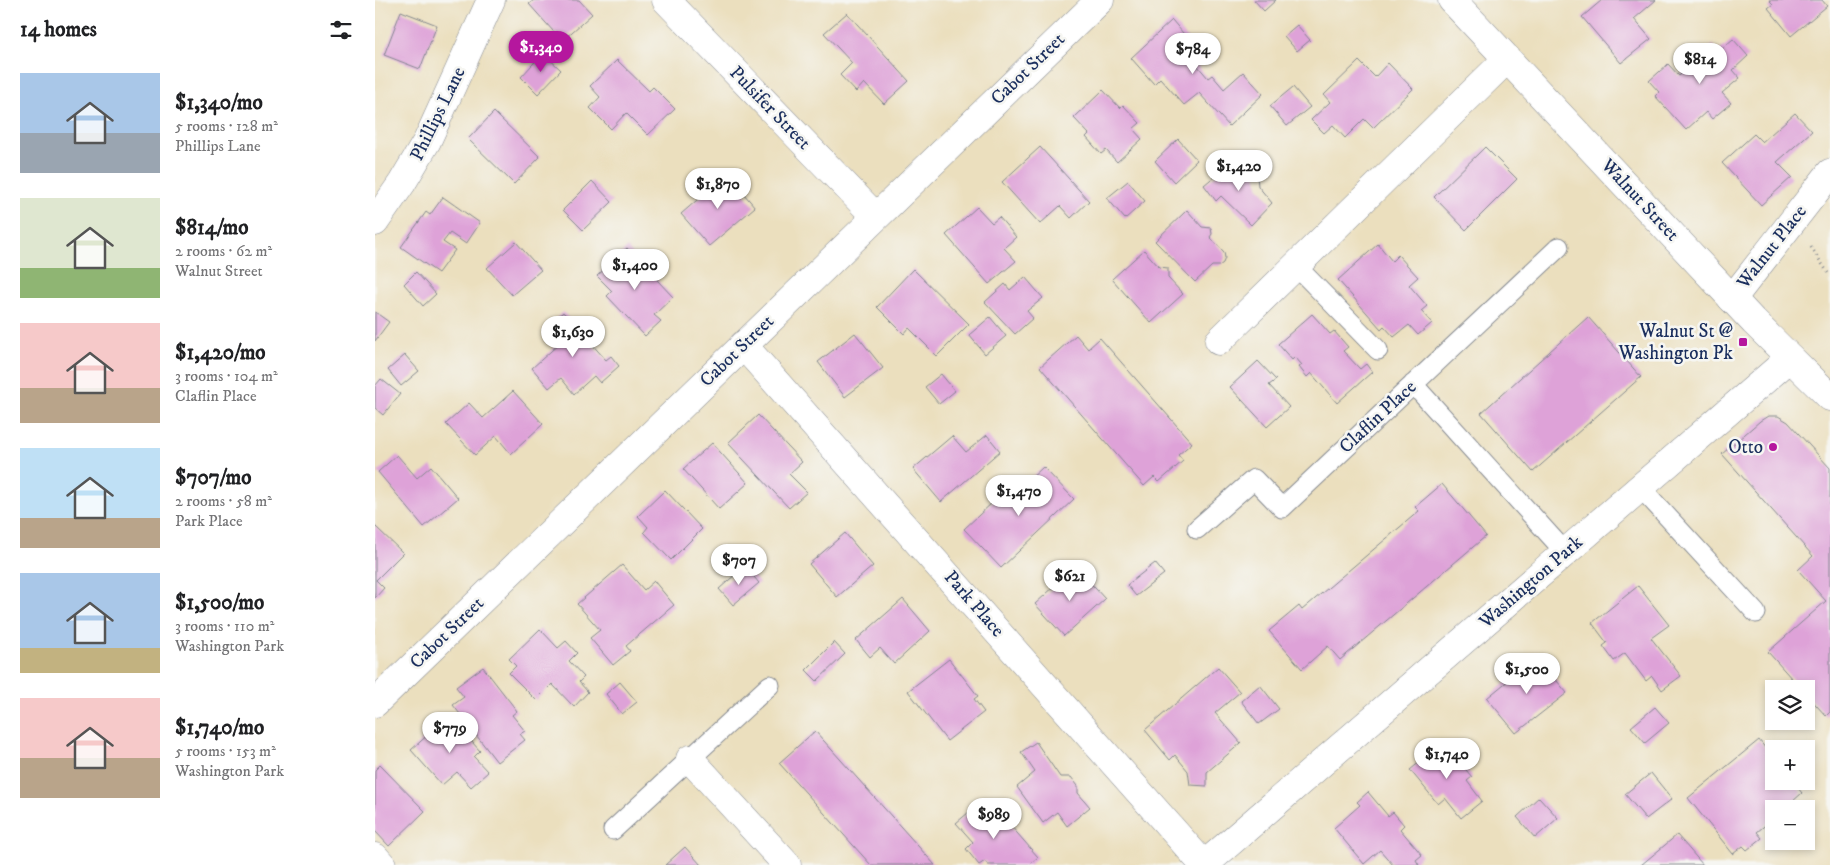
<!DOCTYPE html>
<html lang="en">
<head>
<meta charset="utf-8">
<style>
  body { margin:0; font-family:"IM FELL DW Pica",serif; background:#f2f2f2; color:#202124; height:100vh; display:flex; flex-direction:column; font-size:19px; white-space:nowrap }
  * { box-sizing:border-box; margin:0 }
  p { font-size:16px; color:#757577 }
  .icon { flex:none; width:28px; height:28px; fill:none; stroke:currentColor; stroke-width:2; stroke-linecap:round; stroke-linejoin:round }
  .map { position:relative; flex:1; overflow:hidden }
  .details { display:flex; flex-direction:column; background:#fff; width:375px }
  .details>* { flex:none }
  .fabs { position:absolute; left:1390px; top:680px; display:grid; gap:10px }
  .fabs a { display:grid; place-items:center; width:50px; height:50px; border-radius:0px; background:#fff; box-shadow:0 2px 8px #0003; font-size:25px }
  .price { position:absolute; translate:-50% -42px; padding:0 11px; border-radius:18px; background:#fff; color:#222; font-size:16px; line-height:32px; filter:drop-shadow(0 1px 2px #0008) }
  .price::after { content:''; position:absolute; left:50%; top:30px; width:15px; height:11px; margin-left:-8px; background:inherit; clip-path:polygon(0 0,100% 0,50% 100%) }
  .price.active { background:#b5179e; color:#fff }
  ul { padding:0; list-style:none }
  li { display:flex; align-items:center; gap:15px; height:125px; padding:0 20px }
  li span { display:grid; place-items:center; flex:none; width:140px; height:100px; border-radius:0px; color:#555 }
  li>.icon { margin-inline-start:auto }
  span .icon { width:60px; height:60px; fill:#fffc; stroke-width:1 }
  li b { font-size:21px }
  h2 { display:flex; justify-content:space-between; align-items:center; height:60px; padding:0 20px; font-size:21px }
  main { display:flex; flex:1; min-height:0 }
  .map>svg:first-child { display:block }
</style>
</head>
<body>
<main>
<section class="details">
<h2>14 homes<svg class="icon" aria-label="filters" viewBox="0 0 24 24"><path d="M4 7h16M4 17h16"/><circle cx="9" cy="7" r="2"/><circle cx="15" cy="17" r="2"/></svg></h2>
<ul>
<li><span style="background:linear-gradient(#a9c7e8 60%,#9aa5b1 0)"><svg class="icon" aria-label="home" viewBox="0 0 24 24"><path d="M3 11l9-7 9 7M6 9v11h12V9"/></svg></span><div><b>$1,340/mo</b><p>5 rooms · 128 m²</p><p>Phillips Lane</p></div></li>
<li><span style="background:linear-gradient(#dfe7d0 70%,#8fb573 0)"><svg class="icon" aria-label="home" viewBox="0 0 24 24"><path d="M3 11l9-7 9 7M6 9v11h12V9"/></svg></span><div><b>$814/mo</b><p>2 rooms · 62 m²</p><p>Walnut Street</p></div></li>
<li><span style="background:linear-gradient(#f6c9c9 65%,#b9a48a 0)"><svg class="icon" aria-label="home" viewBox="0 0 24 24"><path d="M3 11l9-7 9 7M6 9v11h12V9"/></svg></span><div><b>$1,420/mo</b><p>3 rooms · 104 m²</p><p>Claflin Place</p></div></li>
<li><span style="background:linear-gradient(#bfe0f5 70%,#b9a48a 0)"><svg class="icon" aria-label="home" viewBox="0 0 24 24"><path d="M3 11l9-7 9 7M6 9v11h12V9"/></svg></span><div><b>$707/mo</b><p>2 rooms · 58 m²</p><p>Park Place</p></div></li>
<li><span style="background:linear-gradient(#a9c7e8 75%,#c2b280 0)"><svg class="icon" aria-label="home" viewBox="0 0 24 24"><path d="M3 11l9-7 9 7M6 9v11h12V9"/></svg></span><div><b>$1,500/mo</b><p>3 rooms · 110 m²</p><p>Washington Park</p></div></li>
<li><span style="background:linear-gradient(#f6c9c9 60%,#b9a48a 0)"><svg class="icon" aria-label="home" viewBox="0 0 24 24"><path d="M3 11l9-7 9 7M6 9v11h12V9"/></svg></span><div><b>$1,740/mo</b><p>5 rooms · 153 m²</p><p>Washington Park</p></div></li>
</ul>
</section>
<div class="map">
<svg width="1455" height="865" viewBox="0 0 1455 865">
  <rect width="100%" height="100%" fill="#f6f6f2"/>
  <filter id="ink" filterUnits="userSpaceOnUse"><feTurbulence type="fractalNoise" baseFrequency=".02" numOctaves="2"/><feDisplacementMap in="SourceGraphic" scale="10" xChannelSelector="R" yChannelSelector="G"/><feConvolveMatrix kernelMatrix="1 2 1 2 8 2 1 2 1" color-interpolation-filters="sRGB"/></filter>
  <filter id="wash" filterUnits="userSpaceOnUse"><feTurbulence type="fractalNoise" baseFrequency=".0096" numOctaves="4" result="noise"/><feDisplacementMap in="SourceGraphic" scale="20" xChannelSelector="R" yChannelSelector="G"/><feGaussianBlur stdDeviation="1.12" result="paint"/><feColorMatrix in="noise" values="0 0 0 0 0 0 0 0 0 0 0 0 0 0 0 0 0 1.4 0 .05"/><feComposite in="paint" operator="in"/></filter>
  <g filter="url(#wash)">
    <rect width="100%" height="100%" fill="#ebdfbe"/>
    <g id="blocks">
      <!-- building -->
      <path fill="#dea2d8" d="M 159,0 L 204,0 L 217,14 L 187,41 L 154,4 Z
        M 879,0 L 901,0 L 889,11 Z
        M 1227,0 L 1281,0 L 1259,19 L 1276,39 L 1246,63 L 1207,17 Z
        M 1394,0 L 1447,0 L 1452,6 L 1416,36 L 1393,8 L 1398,4 Z
        M 26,11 L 62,25 L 45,69 L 9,55 Z
        M 472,13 L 534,81 L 509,104 L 489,83 L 481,92 L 465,75 L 477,63 L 449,33 Z
        M 797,20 L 819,46 L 811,52 L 833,78 L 837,75 L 849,89 L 868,72 L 888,94 L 854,126 L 824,93 L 809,105 L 785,78 L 779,84 L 756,58 Z
        M 922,25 L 935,40 L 922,51 L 909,36 Z
        M 1358,39 L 1373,56 L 1358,70 L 1365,78 L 1347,93 L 1356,103 L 1337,119 L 1331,112 L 1311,130 L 1280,96 L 1284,92 L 1274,81 L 1293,64 L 1304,76 L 1338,45 L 1344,51 Z
        M 168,53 L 186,70 L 163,94 L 146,77 Z
        M 242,60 L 274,91 L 278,87 L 300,109 L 273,135 L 251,113 L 236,129 L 215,108 L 225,97 L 215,86 Z
        M 984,61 L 1000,77 L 1013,63 L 1038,89 L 998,128 L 989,119 L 970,138 L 958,125 L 949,133 L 936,120 L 955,102 L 949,95 Z
        M 918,87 L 935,107 L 912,126 L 895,106 Z
        M 728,90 L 745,108 L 748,105 L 765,123 L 758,129 L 767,139 L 742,162 L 731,150 L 726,154 L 711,137 L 714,134 L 699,118 Z
        M 119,112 L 165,157 L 139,184 L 93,139 Z
        M 1420,113 L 1437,131 L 1402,162 L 1417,177 L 1386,205 L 1347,163 L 1379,134 L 1387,142 Z
        M 803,139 L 822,160 L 799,182 L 780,161 Z
        M 665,147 L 714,201 L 696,218 L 685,206 L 665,224 L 627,182 Z
        M 1110,147 L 1142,179 L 1091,230 L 1059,197 Z
        M 859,160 L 871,175 L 876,173 L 882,176 L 883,186 L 897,203 L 876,225 L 846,196 L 841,201 L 829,185 Z
        M 352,174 L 380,207 L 334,246 L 306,214 Z
        M 217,181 L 237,202 L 208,230 L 188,210 Z
        M 753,181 L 770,201 L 750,219 L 732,198 Z
        M 68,197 L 105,223 L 91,244 L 75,233 L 68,242 L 80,250 L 63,273 L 26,247 L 51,212 L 55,215 Z
        M 602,207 L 617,223 L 624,217 L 641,237 L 629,248 L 641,261 L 614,284 L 571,235 Z
        M 812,210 L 827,227 L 836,228 L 837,234 L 835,237 L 849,252 L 850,258 L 848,263 L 844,266 L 837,266 L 820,282 L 780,241 Z
        M 141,242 L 166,270 L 137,295 L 112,268 Z
        M 1003,244 L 1017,261 L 1023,255 L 1043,277 L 1034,285 L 1052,306 L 1046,311 L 1057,323 L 1043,335 L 1034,325 L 1019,337 L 1009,326 L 1006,329 L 963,280 Z
        M 252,248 L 298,297 L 279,315 L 286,321 L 270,336 L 232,296 L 237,291 L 222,276 Z
        M 769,250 L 784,267 L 793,268 L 793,278 L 808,294 L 776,323 L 737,279 Z
        M 538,269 L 594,324 L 562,356 L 534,328 L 529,334 L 502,307 Z
        M 41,272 L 61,294 L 48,306 L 29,284 Z
        M 650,277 L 668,298 L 652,311 L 658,318 L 640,334 L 610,302 L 630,284 L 635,290 Z
        M 0,312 L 14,322 L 0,341 Z
        M 188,312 L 231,360 L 236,356 L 244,366 L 225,383 L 219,376 L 199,394 L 186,378 L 174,388 L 157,368 L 185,343 L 171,327 Z
        M 937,314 L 955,334 L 959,331 L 973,347 L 968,351 L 985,369 L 991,364 L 997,372 L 962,403 L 936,373 L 932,377 L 924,367 L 927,365 L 920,357 L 917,360 L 903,344 Z
        M 615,317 L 631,336 L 610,354 L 594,335 Z
        M 1213,317 L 1266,377 L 1158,472 L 1106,413 Z
        M 480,333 L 508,368 L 470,397 L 443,362 Z
        M 701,335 L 713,349 L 725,338 L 817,443 L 803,455 L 808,461 L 784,482 L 779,477 L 769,486 L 665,367 Z
        M 30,355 L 44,371 L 26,386 L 13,370 Z
        M 883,361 L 901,380 L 894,385 L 914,407 L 892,427 L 855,387 Z
        M 566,374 L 580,391 L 564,404 L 550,387 Z
        M 6,379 L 25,394 L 8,415 L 0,408 L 0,386 Z
        M 138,391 L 168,424 L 136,454 L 121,436 L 100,455 L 71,424 L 94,403 L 108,418 Z
        M 383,415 L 427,462 L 414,474 L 432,492 L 414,508 L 353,443 Z
        M 1393,416 L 1403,416 L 1413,422 L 1455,468 L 1455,712 L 1451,716 L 1431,694 L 1431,689 L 1426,689 L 1393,652 L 1451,601 L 1423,570 L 1438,556 L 1347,454 L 1385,421 Z
        M 612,435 L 625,451 L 566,502 L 538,469 L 577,436 L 591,452 Z
        M 337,443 L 373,483 L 344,509 L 308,469 Z
        M 22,455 L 42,478 L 56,466 L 83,498 L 49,527 L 3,472 Z
        M 668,467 L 699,499 L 626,568 L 589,529 L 632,489 L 638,495 Z
        M 1067,484 L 1111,536 L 965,660 L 953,646 L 927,669 L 894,631 L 924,606 L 927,610 L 1044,511 L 1040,507 Z
        M 290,490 L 327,529 L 296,560 L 269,532 L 273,527 L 263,516 Z
        M 0,526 L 28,553 L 1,580 L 9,588 L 0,598 Z
        M 470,533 L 498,566 L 462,597 L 434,564 Z
        M 780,563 L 789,574 L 761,596 L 752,585 Z
        M 247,565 L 269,590 L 279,581 L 299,605 L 251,646 L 255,651 L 238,665 L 215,638 L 225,630 L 202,604 Z
        M 370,566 L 384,583 L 358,605 L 344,589 Z
        M 701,567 L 730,599 L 689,636 L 660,604 Z
        M 1263,586 L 1294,625 L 1276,638 L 1306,676 L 1287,690 L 1277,676 L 1271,681 L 1250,653 L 1239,661 L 1228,646 L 1232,643 L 1217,623 Z
        M 528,599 L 555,631 L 519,664 L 505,648 L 495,657 L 481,640 Z
        M 165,629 L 183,648 L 191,641 L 202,653 L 194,661 L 209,677 L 204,682 L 213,692 L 199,707 L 177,684 L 161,700 L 134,673 L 141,666 L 134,659 Z
        M 459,642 L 470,654 L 442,681 L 431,670 Z
        M 1162,657 L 1192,693 L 1141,733 L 1112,698 Z
        M 574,659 L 603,696 L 599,699 L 609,712 L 572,741 L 533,691 Z
        M 108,667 L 142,711 L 137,715 L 150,731 L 145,734 L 150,740 L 122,762 L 78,705 L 89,697 L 81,687 Z
        M 843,667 L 865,692 L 840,713 L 866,743 L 832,772 L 832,786 L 815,785 L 813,771 L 800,755 L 795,760 L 770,730 Z
        M 245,682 L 262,702 L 247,714 L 231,694 Z
        M 885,685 L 904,709 L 884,724 L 866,701 Z
        M 1280,707 L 1294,723 L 1270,743 L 1256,727 Z
        M 74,716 L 105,751 L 99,757 L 113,772 L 96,787 L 82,772 L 67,785 L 36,750 Z
        M 440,731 L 560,865 L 496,865 L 404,763 Z
        M 1384,740 L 1399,759 L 1399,781 L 1417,781 L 1427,793 L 1417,802 L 1422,809 L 1399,809 L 1399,818 L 1382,832 L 1387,838 L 1372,850 L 1368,846 L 1358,854 L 1313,798 Z
        M 661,742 L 685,777 L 696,777 L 703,786 L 703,793 L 715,807 L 692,826 L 682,812 L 668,823 L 642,787 L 660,772 L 646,752 Z
        M 1068,743 L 1097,777 L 1092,781 L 1107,801 L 1086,818 L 1070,798 L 1063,804 L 1035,770 Z
        M 5,765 L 50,811 L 14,846 L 0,831 L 0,770 Z
        M 1276,773 L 1297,799 L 1271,819 L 1250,794 Z
        M 993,792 L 1013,816 L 1018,812 L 1029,825 L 1025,829 L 1047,855 L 1041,860 L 1044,865 L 1018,865 L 1005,850 L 989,864 L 959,828 L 985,805 L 982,802 Z
        M 1164,797 L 1183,818 L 1160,838 L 1142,817 Z
        M 606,802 L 622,821 L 628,817 L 663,857 L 654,865 L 613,865 L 610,861 L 604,865 L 591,849 L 598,842 L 581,823 Z
        M 1302,835 L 1328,865 L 1266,865 Z
        M 310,847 L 326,865 L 290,865 Z"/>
    </g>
  </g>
  <g filter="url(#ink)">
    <use href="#blocks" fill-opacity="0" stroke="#83878e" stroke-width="1"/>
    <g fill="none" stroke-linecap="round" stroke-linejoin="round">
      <!-- lane casing -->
      <g stroke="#83878e" stroke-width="21">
        <path id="lane" d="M 921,266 L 1003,350
          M 1038,384 L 1190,552
          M 1266,488 L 1381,613
          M 822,529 L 879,479 L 907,508 L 1184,247
          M 238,830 L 395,685"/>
      </g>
      <!-- street casing -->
      <g stroke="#83878e" stroke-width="29">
        <path id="street" d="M 291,0 L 500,216
          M 0,222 L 27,183 L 52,141 L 116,0
          M 1357,299 L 1455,173
          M 844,341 L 1132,59
          M 368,345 L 829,865
          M 315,759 L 412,865
          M 0,857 L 7,865
          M 829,865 L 1415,358"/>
      </g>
      <!-- secondary casing -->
      <g stroke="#83878e" stroke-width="29">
        <path id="secondary" d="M 1077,0 L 1379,322 L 1455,397
          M 0,703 L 725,0"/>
      </g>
      <!-- path -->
      <path stroke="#83878e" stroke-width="3" stroke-dasharray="1 4" stroke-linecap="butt" d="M 1436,247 L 1455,276"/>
      <!-- lane -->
      <use href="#lane" stroke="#fff" stroke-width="19"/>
      <!-- street -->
      <use href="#street" stroke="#fff" stroke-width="28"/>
      <!-- secondary -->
      <use href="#secondary" stroke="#fff" stroke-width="28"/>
    </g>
  </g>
  <!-- markers -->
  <g fill="#b5179e" stroke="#f6f6f2" stroke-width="2">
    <rect x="1363" y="337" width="10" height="10" rx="2.5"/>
    <circle cx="1398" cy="447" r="5"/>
  </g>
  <g text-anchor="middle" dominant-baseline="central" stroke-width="5" stroke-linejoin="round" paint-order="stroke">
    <!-- street labels -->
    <g font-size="19" fill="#1b2f5e" stroke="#f6f6f2">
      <text transform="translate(653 69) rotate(-44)">Cabot Street</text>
      <text transform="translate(395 108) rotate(46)">Pulsifer Street</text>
      <text transform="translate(63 114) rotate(-64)">Phillips Lane</text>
      <text transform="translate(1265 200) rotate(47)">Walnut Street</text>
      <text transform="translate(1397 247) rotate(-52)">Walnut Place</text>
      <text transform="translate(362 351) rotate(-44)">Cabot Street</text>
      <text transform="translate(1003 417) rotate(-43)">Claflin Place</text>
      <text transform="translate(1156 582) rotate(-41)">Washington Park</text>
      <text transform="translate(599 604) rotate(49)">Park Place</text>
      <text transform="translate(72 633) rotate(-44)">Cabot Street</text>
    </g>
    <!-- poi labels -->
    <g font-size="19" fill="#1b2f5e" stroke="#f6f6f2" text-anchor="end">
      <text x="1358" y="331">Walnut St @<tspan x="1358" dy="22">Washington Pk</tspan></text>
      <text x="1388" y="447">Otto</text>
    </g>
  </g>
</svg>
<div class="fabs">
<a><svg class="icon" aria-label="layers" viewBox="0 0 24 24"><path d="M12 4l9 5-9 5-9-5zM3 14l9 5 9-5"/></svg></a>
<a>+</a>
<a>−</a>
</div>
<b class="price active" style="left:166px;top:73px">$1,340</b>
<b class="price" style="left:818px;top:75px">$784</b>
<b class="price" style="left:1325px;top:85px">$814</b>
<b class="price" style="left:864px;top:192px">$1,420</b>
<b class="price" style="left:343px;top:210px">$1,870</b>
<b class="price" style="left:260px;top:291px">$1,400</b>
<b class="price" style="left:198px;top:358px">$1,630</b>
<b class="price" style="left:644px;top:517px">$1,470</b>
<b class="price" style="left:364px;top:586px">$707</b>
<b class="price" style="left:695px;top:602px">$621</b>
<b class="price" style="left:1152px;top:695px">$1,500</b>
<b class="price" style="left:75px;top:754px">$779</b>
<b class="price" style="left:1072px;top:780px">$1,740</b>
<b class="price" style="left:619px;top:840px">$989</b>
</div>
</main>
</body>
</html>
